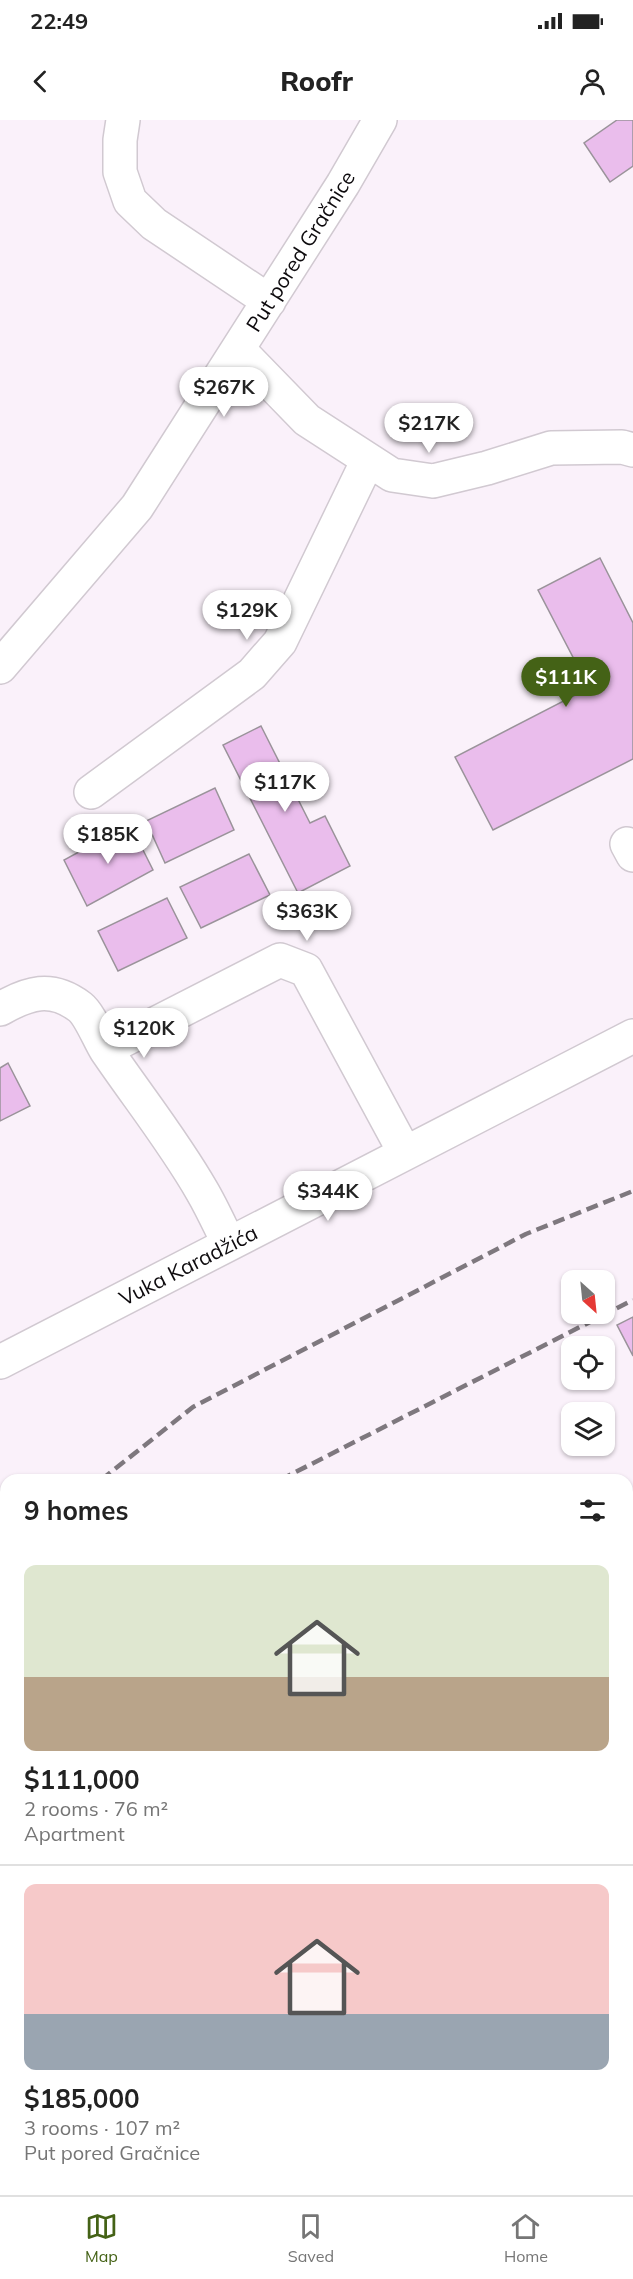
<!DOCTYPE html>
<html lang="en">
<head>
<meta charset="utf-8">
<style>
  body { margin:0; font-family:Mulish,sans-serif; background:#f2f2f2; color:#222; height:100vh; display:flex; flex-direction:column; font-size:22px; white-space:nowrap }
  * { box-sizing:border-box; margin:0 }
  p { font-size:20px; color:#767676 }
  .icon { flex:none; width:33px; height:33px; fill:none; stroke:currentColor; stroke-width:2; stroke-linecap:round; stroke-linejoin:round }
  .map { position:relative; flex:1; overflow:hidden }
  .drawer { position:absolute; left:0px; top:1354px; width:633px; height:722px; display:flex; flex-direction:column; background:#fff; border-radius:18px 18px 0 0; box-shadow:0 2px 4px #0004 }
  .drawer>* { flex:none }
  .needle { width:39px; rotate:153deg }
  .tools { position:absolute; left:561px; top:1150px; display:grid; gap:12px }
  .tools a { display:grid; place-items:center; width:54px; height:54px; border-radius:12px; background:#fff; box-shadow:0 2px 4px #0004; font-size:30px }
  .price { position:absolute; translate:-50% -51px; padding:0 14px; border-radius:21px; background:#fff; color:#222; font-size:20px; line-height:39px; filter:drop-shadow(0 2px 3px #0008) }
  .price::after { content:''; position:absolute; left:50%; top:36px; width:18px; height:14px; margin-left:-9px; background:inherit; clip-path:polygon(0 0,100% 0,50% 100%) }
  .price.current { background:#446216; color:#fff }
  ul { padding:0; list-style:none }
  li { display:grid; align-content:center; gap:12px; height:318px; padding:0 24px }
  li+li { border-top:2px solid #e0e0e0 }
  li span { display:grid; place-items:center; height:186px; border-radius:12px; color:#555 }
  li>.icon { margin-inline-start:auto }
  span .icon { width:108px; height:108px; fill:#fffc; stroke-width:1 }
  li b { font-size:26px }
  h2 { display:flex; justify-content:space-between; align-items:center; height:72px; padding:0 24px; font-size:26px }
  .status { display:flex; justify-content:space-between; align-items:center; height:42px; padding:0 30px; background:#fff; direction:ltr }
  .status svg { height:16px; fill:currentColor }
  header { display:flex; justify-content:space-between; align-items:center; height:78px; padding:0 24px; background:#fff; font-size:27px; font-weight:800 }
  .tab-bar { display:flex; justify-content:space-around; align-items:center; height:84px; border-top:2px solid #e0e0e0; background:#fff; font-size:16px; color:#767676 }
  .tab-bar a { display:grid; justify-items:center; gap:3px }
  .tab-bar .current { color:#446216 }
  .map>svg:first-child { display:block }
</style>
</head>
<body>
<div class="status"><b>22:49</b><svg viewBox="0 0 49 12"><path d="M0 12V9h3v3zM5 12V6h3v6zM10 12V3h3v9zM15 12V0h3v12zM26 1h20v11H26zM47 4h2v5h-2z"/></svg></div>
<header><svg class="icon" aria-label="back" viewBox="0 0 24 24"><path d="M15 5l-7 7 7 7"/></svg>Roofr<svg class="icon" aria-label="person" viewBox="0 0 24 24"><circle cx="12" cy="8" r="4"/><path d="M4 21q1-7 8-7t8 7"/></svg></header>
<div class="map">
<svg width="633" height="2075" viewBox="0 0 633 2075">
  <rect width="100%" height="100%" fill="#faf1fa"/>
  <!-- building -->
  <path fill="#eabdec" stroke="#9a939a" stroke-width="1.5" d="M 617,0 L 633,0 L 633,46 L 610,62 L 584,23 Z
    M 600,438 L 633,503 L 633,639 L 493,710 L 455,637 L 589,568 L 538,470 Z
    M 261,606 L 310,703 L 325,696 L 350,746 L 298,773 L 223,625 Z
    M 215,668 L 234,710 L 165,743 L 146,701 Z
    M 130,704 L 153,750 L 87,786 L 64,740 Z
    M 249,734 L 270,775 L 201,808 L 180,767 Z
    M 167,778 L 187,818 L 118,851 L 98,811 Z
    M 8,943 L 30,986 L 0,1001 L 0,948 Z
    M 633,1197 L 633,1236 L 617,1205 Z
    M 633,1403 L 633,1858 L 627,1861 L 627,1407 Z
    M 115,2070 L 370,2070 L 372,2075 L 105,2075 Z"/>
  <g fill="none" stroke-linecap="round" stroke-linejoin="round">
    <!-- minor casing -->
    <g stroke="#d1c9d1" stroke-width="36">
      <path id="minor" d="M 123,0 L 120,20 L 120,52 L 130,81 L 154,104 L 269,181
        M 238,229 L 307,300 L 392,355 L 433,361 L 487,348 L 551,328 L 622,327 L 633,330
        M 0,547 L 137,387 L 343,64 L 380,0
        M 91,672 L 252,554 L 280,522 L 368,340
        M 627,724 L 633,735
        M 0,889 C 28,873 51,865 80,887 C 90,895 99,919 106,930 C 138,977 174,1022 202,1071 C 212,1088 220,1106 229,1124
        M 106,929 L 280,840 L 306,850 L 405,1033
        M 0,1242 L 633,916"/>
    </g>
    <!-- minor -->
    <use href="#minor" stroke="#fff" stroke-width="33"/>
    <!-- rail -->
    <path stroke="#7e787e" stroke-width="4.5" stroke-dasharray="12 6" stroke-linecap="butt" d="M 101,1360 L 193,1287 L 526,1114 L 633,1071
      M 280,1360 L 633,1180
      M 0,1464 L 6,1457
      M 0,1517 L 6,1513
      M 627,2043 L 633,2040
      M 573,2075 L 582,2070"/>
  </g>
  <g text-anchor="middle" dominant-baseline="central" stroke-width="5" stroke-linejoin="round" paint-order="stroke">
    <!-- street labels -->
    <g font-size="21" fill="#0d0a0d" stroke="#fff">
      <text transform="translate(300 131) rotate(-58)">Put pored Gračnice</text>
      <text transform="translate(188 1145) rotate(-27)">Vuka Karadžića</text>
    </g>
  </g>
</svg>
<div class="tools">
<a><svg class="needle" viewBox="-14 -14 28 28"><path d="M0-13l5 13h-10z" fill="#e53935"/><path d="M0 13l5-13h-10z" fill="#767676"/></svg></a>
<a><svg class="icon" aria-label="locate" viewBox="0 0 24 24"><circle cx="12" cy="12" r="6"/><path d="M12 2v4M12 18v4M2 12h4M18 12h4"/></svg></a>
<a><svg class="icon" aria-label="layers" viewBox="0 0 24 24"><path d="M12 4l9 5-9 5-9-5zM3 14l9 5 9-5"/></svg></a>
</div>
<b class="price" style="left:224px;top:298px">$267K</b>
<b class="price" style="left:429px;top:334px">$217K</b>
<b class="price" style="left:247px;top:521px">$129K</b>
<b class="price current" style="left:566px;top:588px">$111K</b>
<b class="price" style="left:285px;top:693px">$117K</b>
<b class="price" style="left:108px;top:745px">$185K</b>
<b class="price" style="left:307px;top:822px">$363K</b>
<b class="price" style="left:144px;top:939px">$120K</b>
<b class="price" style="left:328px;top:1102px">$344K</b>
<section class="drawer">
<h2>9 homes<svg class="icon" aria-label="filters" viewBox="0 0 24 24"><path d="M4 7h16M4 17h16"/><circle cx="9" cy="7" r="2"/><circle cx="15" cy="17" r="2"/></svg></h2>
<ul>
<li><span style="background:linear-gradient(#dfe7d0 60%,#b9a48a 0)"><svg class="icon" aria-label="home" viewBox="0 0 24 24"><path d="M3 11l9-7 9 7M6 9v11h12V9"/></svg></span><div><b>$111,000</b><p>2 rooms · 76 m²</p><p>Apartment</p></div></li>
<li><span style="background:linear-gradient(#f6c9c9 70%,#9aa5b1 0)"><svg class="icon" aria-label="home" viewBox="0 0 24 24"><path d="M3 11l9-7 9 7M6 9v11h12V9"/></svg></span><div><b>$185,000</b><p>3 rooms · 107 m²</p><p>Put pored Gračnice</p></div></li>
</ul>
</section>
</div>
<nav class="tab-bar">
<a class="current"><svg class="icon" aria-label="map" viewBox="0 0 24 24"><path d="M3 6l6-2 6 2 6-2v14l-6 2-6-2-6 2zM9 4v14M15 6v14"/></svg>Map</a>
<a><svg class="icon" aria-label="saved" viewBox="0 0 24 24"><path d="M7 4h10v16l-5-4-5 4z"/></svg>Saved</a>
<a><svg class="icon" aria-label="home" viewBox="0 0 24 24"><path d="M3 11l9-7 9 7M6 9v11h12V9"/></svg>Home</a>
</nav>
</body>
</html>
